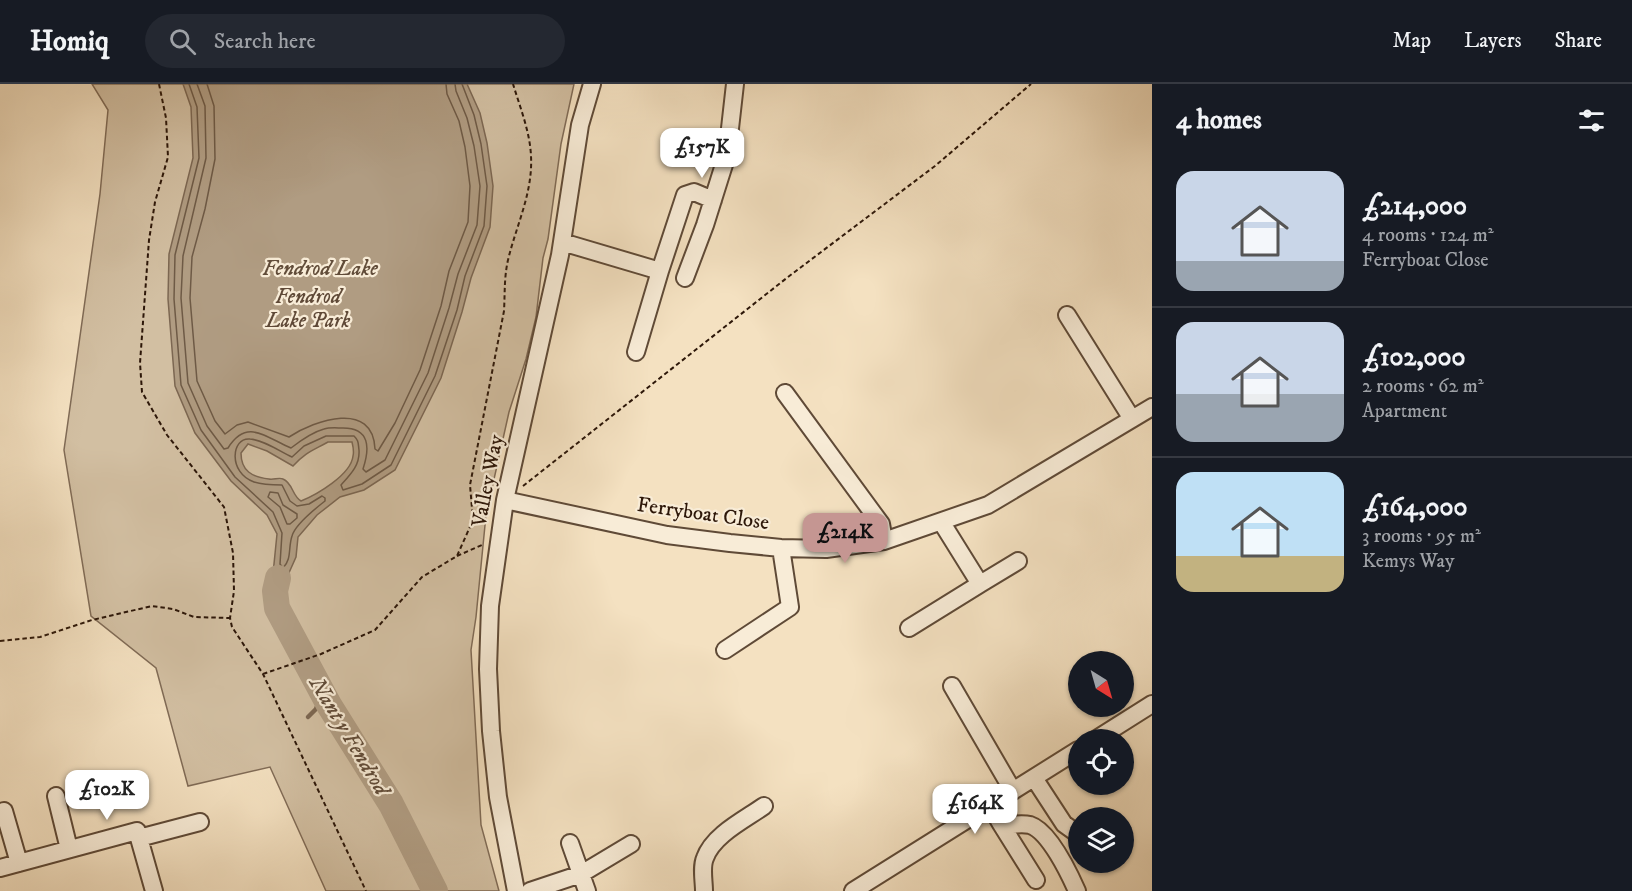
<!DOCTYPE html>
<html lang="en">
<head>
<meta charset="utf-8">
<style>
  body { margin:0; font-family:"IM FELL DW Pica",serif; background:#242831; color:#f1f3f6; height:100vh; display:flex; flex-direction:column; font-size:22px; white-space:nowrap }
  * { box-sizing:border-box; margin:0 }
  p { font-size:20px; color:#9ea1a6 }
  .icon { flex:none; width:33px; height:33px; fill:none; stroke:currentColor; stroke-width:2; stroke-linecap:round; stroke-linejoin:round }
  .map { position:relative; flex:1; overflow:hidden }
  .details { display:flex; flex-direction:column; background:#171b24; width:480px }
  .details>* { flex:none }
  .needle { width:39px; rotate:143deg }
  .buttons { position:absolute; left:1068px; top:567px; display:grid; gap:12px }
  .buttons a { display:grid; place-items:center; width:66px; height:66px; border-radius:50%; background:#171b24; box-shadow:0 2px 4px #0004; font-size:30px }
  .price { position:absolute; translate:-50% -51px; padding:0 14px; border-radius:12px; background:#fff; color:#222; font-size:20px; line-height:39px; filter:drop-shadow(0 2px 3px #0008) }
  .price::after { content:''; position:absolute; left:50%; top:36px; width:18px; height:14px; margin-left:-9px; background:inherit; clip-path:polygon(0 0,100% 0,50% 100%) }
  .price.active { background:#c59692; color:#111 }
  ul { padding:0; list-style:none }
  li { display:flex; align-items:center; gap:18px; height:150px; padding:0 24px }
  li+li { border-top:2px solid #363941 }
  li span { display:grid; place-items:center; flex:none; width:168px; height:120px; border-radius:18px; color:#555 }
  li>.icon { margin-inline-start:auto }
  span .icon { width:72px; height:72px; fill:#fffc; stroke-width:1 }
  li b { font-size:26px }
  h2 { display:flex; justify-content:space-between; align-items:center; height:72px; padding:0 24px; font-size:26px }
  header { display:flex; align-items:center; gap:36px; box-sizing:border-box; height:84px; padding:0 30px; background:#171b24; border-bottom:2px solid #363941 }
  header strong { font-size:28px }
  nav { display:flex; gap:33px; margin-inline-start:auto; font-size:21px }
  .search { width:420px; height:54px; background:#242831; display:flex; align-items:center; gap:15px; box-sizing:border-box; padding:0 21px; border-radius:33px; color:#9ea1a6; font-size:22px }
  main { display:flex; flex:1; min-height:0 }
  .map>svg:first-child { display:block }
</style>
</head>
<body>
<header>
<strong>Homiq</strong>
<div class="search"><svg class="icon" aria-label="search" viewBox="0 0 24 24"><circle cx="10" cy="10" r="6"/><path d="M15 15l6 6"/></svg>Search here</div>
<nav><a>Map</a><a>Layers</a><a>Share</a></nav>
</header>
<main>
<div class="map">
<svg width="1152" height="807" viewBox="0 0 1152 807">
  <rect width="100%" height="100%" fill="#f4e1c1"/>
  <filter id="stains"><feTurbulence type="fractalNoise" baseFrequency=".00333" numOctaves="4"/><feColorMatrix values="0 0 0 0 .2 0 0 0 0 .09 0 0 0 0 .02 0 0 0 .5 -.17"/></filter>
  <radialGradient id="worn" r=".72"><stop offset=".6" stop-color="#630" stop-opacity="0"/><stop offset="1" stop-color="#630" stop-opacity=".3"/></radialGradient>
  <!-- green -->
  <path fill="#d2bfa2" stroke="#806b56" stroke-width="1.5" d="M 92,0 L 574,0 L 561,60 L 548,155 L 543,174 L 536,233 L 526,275 L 509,328 L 486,431 L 476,533 L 471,566 L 481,741 L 499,807 L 326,807 L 270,683 L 188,702 L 156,584 L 91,532 L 64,366 L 100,110 L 108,26 Z"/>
  <!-- water -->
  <path fill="#b09c82" stroke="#7c6752" stroke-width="1.5" fill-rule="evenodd" d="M 183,0 L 467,0 L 480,29 L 487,59 L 493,102 L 490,143 L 471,194 L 462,228 L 441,294 L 395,386 L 364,406 L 340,413 L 317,431 L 298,453 L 296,473 L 288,491 L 278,494 L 273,490 L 277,450 L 267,431 L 231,397 L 195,349 L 175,302 L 168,215 L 169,170 L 193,74 L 191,23 ZM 328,358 L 352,358 C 353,362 354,368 353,372 C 351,391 316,411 301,417 C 292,412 293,399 283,395 C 279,393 274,396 269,395 C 252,393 241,387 241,369 L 248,360 L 267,367 L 293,382 C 306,368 312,367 328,358 Z"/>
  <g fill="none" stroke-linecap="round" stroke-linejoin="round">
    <!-- shore -->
    <path stroke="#6e5a46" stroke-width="1.5" d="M 189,0 L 197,23 L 199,74 L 175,171 L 174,215 L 181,301 L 201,346 L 235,393 L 273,428 L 282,449 L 280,480 L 283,484 C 292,475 288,464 292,452 C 295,441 316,424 325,417 L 325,414 L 322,412 L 309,420 L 297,422 L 290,417 L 282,401 C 272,401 263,401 254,398 C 228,389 231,353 250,355 C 264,356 279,367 292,373 L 304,362 L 326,352 L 354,352 C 359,357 358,359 359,366 C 360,381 351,390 341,401 L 343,406 L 362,400 L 391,381 L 435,292 L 457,226 L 465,192 L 484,142 L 487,102 L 481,60 L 474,31 L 462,0
      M 197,0 L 205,22 L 206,74 L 183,172 L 181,214 L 188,299 L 207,342 L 224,365 L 228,364 C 247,334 265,353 291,364 C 300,357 313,348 324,345 C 330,343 337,344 343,344 C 370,344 370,364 363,385 L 366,388 L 385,376 L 428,289 L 449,224 L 458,190 L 477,141 L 480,102 L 474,62 L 467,34 L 456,7 L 455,0
      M 207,0 L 214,22 L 215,75 L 205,125 L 192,173 L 190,214 L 197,297 L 215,337 L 225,350 L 237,341 L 248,338 L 289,353 C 315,336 373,316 375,365 L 378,367 L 395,339 L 420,286 L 441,222 L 449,187 L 468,138 L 470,102 L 465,63 L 459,37 L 447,10 L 446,0
      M 270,408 L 278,409 L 283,421 L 297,430 L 297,434 L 290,440 L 287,440 L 280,423 L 268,413 Z"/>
    <!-- stream -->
    <path stroke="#7c6752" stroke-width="4.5" d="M 308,633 L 316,625 L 322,609"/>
    <!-- river -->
    <path stroke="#b09c82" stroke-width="26" d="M 278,494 L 275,507 L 277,524 L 329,621 L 391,720 L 435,807"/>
    <!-- minor casing -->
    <g stroke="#5f4a37" stroke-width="20">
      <path id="minor" d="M 562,158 L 660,187 L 685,111 L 694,108 L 713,116
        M 685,194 L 705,141 L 727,71 L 735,0
        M 1067,231 L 1132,335
        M 636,268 L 660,187
        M 785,309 L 881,440 L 884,457
        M 505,416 L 667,451 L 730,459 L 781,464 L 826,465 L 884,457 L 988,421 L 1152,323
        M 980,500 L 1018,477
        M 909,544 L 980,500 L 942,439
        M 725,566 L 790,523 L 781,464
        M 952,602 L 1013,707
        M 1095,656 L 1152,620
        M 1034,694 L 1064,740 L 1078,750
        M 56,712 L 69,765
        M 990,721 L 1001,740 C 1011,742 1021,739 1030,741 C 1049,747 1069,789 1077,807
        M 4,727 L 19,779
        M 1001,740 L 1036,796
        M 139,754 L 200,738
        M 570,759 L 587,807
        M 0,784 L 137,747 L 154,807
        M 516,807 L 498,713 L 491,647 L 488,585 L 490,522 L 505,416 L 560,171 L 580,41 L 592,0
        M 530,807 L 581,790 L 631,760
        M 704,807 C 704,797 701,783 705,774 C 713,751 744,736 764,722
        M 853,807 L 1078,666"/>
    </g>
    <!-- path -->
    <path stroke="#2d1709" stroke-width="2" stroke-dasharray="4.5 3" stroke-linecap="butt" d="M 159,0 L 166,34 L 168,73 L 155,118 L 149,156 L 140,279 L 142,308 L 167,351 L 224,423 L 233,469 L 234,507 L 230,534 L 232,543 L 263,590 L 366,807
      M 523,402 L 788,193 L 935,82 L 1031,0
      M 457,472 L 482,461
      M 0,557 L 40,553 L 92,536 L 152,522 L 173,525 L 194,533 L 230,534
      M 263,590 L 321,570 L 375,546 L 422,493 L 457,472 L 473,436 L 470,401 L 504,227 C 505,209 504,194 508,176 C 516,142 533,109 531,72 C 530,48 520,23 513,0"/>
    <!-- minor -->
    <use href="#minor" stroke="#f8ecd7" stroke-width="16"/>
  </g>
  <g text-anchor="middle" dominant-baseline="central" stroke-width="4.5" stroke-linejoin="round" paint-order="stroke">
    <!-- park labels -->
    <g font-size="21" font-style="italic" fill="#5f4937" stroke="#f8ecd7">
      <text x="308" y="213">Fendrod<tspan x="308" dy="24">Lake Park</tspan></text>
    </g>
    <!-- street labels -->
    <g font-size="21" fill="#2d1709" stroke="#f8ecd7">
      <text transform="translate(488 397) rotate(-79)">Valley Way</text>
      <text transform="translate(703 430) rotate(8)">Ferryboat Close</text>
    </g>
    <!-- water labels -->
    <g font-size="22" font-style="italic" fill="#614c39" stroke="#f8ecd7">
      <text x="320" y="184">Fendrod Lake</text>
      <text transform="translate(349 652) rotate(59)">Nant y Fendrod</text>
    </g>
  </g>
  <rect width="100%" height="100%" filter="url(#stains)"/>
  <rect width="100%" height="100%" fill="url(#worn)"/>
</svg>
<div class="buttons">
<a><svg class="needle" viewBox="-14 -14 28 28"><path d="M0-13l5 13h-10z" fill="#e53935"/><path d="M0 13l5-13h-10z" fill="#9ea1a6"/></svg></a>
<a><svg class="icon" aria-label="locate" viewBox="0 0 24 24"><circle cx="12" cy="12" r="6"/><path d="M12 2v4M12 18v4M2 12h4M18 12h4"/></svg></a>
<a><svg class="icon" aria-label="layers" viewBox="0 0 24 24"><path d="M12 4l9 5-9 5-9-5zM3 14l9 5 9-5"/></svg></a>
</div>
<b class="price" style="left:702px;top:95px">£157K</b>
<b class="price active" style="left:845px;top:480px">£214K</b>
<b class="price" style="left:107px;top:737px">£102K</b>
<b class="price" style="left:975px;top:751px">£164K</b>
</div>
<section class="details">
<h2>4 homes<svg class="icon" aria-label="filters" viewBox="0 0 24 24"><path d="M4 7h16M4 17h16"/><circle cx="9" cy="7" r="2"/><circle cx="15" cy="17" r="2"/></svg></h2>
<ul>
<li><span style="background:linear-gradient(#c9d6e8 75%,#9aa5b1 0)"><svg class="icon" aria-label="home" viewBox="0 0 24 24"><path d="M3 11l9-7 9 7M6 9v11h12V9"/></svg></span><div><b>£214,000</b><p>4 rooms · 124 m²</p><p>Ferryboat Close</p></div></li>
<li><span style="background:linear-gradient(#c9d6e8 60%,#9aa5b1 0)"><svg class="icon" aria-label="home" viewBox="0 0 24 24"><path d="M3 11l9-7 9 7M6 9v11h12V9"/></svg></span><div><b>£102,000</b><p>2 rooms · 62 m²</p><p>Apartment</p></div></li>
<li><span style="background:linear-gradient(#bfe0f5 70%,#c2b280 0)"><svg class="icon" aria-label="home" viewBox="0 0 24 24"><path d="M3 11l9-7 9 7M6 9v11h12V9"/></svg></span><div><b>£164,000</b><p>3 rooms · 95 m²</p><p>Kemys Way</p></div></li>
</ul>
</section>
</main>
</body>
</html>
